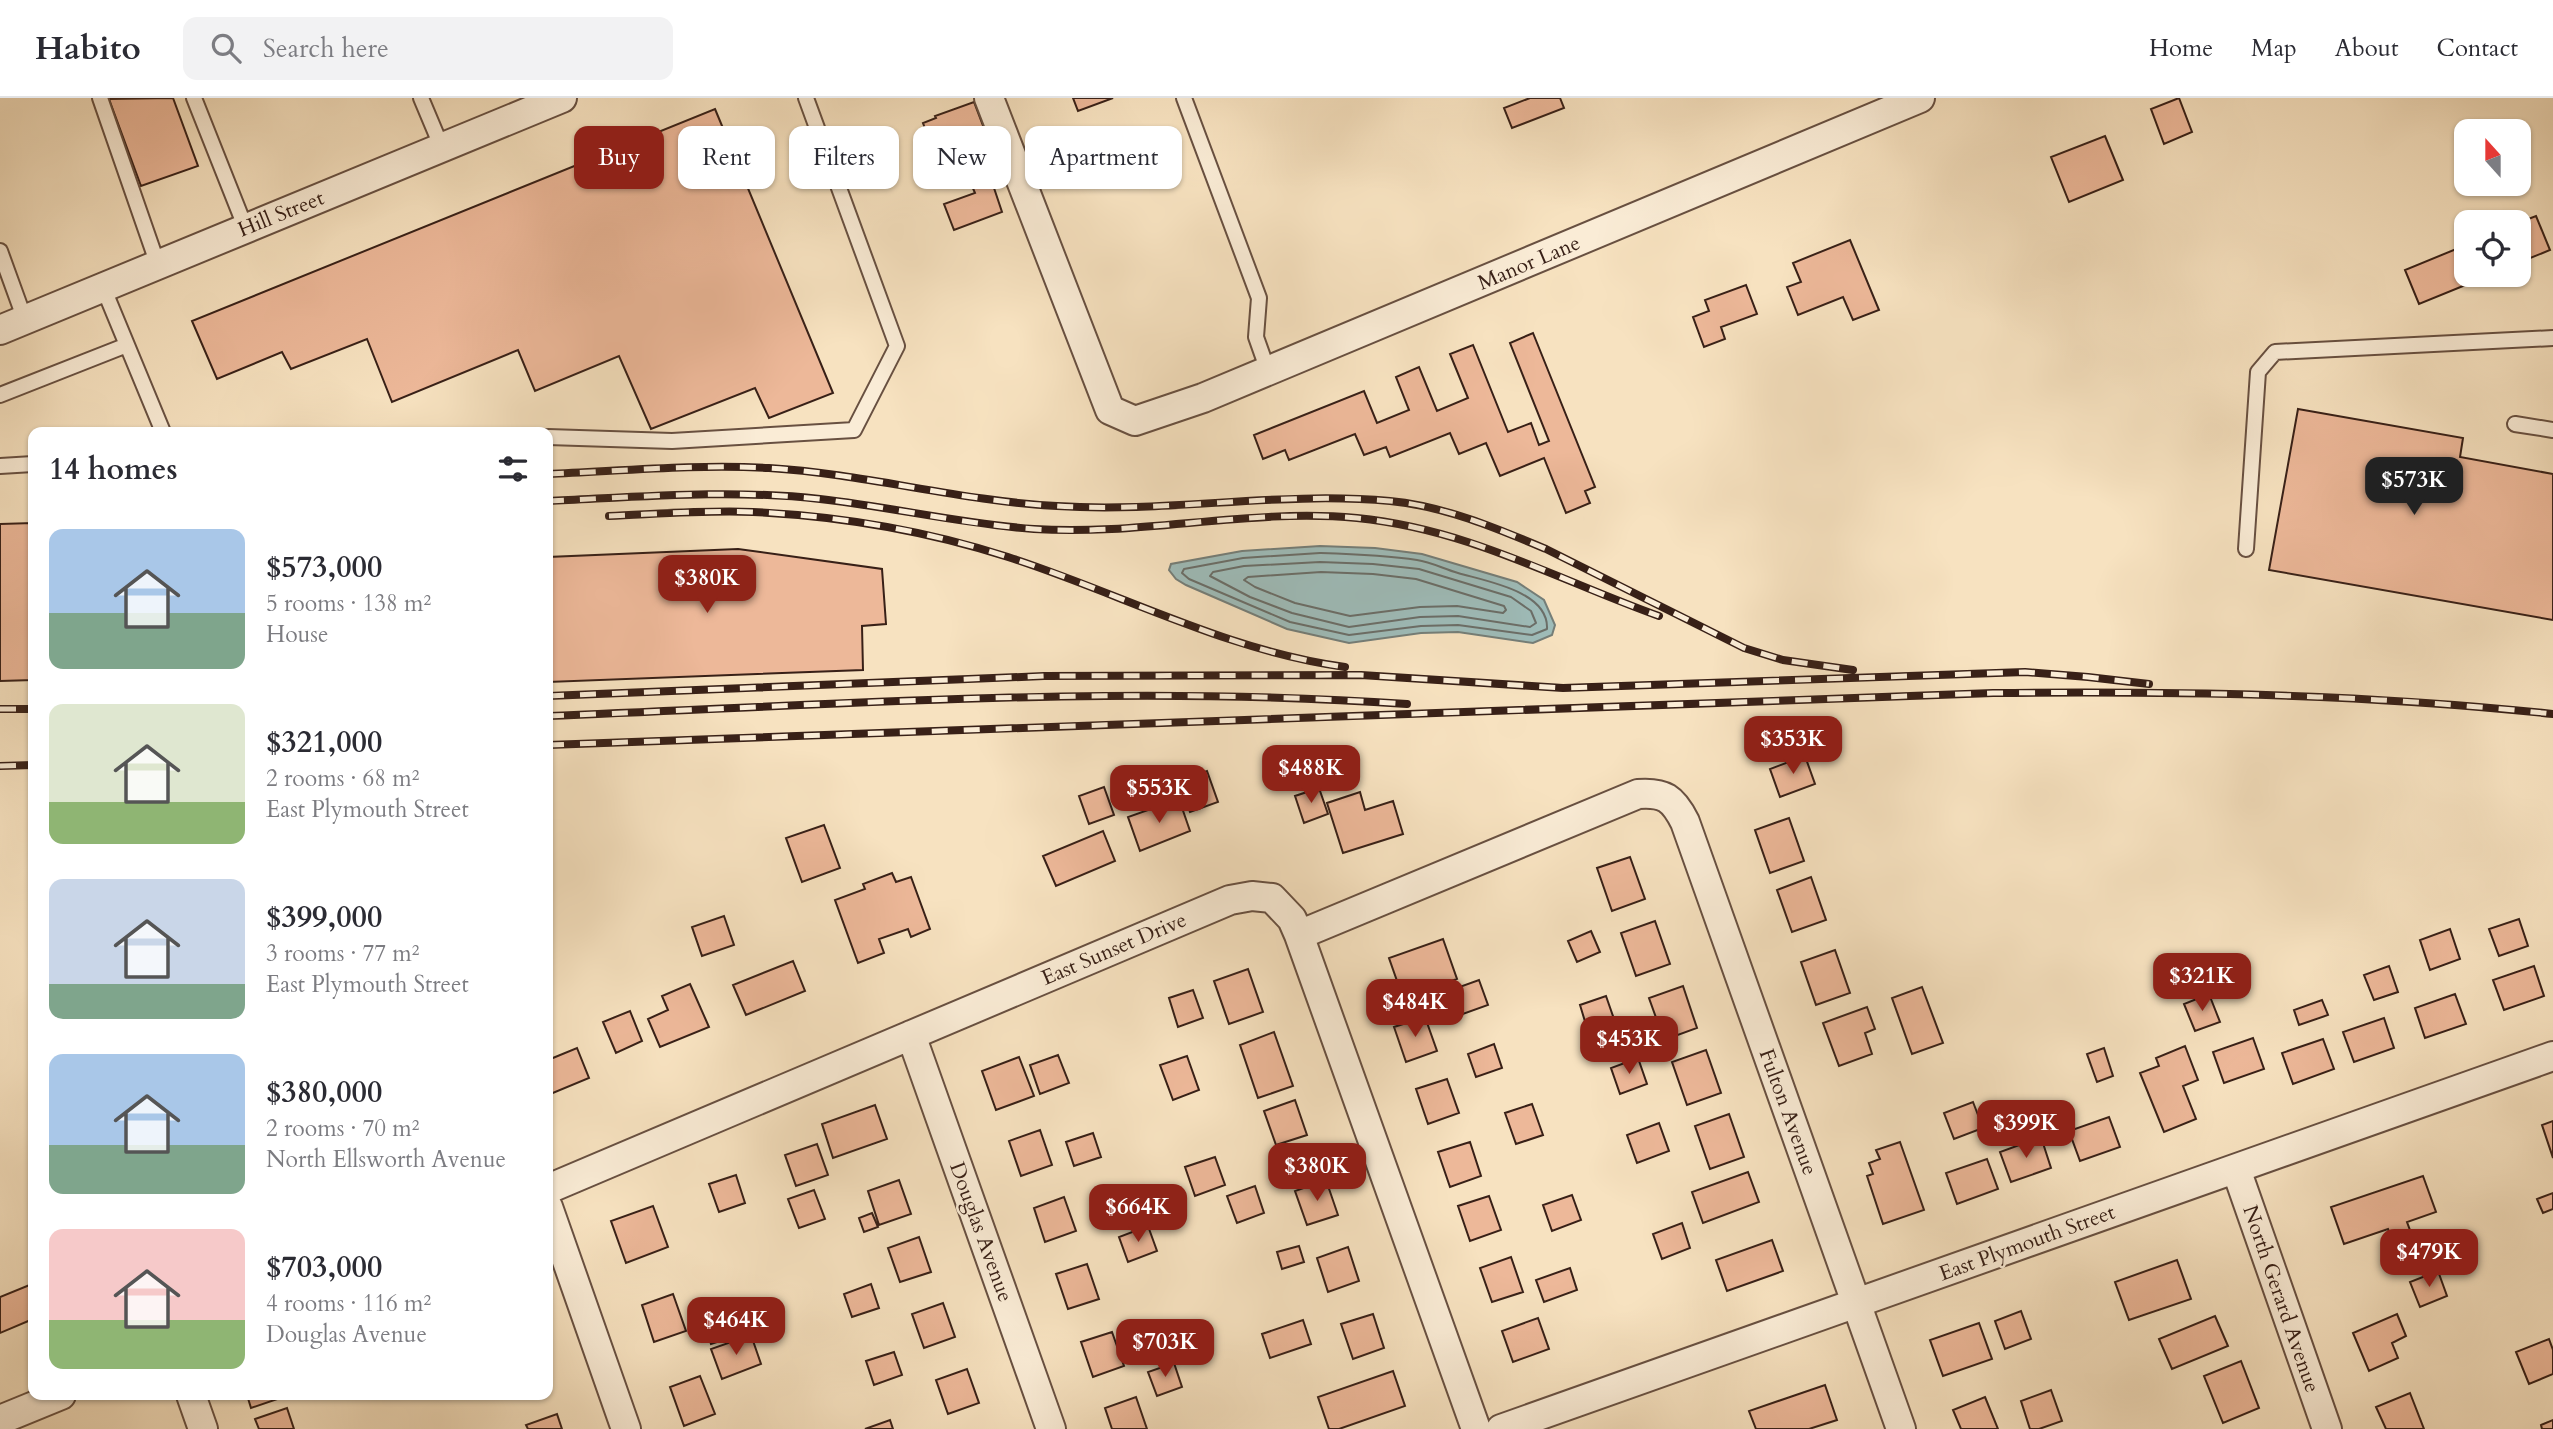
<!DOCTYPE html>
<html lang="en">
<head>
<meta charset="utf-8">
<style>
  body { margin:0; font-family:Cardo,serif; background:#f2f2f3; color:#2b2b33; height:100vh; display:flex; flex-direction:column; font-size:26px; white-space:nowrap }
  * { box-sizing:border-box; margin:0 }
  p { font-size:23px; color:#7c7c81 }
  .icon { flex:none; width:38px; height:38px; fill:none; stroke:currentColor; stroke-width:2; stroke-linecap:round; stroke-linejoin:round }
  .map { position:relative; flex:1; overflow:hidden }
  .side { position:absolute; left:28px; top:329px; width:525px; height:973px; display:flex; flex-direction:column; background:#fff; border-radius:14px; box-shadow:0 2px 5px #0004 }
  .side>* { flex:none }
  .hud { position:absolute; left:574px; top:28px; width:665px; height:63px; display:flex; gap:14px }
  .needle { width:46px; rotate:339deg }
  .buttons { position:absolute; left:2454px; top:21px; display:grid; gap:14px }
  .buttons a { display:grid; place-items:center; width:77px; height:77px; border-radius:14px; background:#fff; box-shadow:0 2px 5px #0004; font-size:35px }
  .price { position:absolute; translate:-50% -60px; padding:0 16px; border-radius:14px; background:#8f2418; color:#fff; font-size:23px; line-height:46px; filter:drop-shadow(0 2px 4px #0008) }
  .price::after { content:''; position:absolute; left:50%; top:42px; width:21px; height:16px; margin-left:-10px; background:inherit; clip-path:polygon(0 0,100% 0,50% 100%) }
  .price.selected { background:#222; color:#fff }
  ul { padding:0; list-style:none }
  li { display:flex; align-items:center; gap:21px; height:175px; padding:0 21px }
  li span { display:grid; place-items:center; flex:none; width:196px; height:140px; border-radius:14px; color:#555 }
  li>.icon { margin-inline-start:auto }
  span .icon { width:84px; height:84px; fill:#fffc; stroke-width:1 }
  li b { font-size:30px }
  h2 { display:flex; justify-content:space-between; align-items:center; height:84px; padding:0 21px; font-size:30px }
  .chip { padding:0 24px; border-radius:14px; background:#fff; box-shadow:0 2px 5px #0004; font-size:24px; line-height:63px }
  .chip.selected { background:#8f2418; color:#fff }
  header { display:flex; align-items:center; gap:42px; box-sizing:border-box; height:98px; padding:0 35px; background:#fff; border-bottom:2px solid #e1e1e2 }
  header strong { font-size:33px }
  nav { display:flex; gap:38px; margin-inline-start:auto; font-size:24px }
  .search { width:490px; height:63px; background:#f2f2f3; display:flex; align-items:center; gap:18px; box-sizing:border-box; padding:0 24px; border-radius:14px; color:#7c7c81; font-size:26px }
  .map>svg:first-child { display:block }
</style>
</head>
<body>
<header>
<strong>Habito</strong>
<div class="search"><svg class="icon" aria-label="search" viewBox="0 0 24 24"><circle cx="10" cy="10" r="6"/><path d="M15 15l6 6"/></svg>Search here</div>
<nav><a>Home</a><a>Map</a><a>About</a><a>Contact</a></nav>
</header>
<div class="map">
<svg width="2553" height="1331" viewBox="0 0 2553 1331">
  <rect width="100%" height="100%" fill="#f7e2c0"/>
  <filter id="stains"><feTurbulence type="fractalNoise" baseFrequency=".00286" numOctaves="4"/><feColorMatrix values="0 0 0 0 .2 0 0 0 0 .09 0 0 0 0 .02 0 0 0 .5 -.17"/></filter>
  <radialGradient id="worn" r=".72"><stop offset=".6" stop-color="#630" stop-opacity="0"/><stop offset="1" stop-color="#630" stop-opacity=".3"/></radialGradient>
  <!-- water -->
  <path fill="#9ebcb9" stroke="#757e78" stroke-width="2" d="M 1320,448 L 1375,450 L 1422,456 L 1517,484 L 1544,502 L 1555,527 L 1552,537 L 1533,545 L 1458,534 L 1421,535 L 1349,545 L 1287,531 L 1186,487 L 1176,481 L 1169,472 L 1171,466 L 1242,453 Z"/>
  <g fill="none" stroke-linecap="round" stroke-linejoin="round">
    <!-- shore -->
    <path stroke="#6b6e68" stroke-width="2" d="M 1320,455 C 1352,456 1385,457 1417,462 C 1431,464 1444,471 1458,475 C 1485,483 1549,493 1547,531 L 1532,537 L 1458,527 L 1421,528 L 1349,537 L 1290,524 L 1189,481 L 1182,475 L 1184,471 L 1243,460 Z
      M 1320,464 L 1373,466 L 1419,471 L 1511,499 L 1531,513 L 1536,525 L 1530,529 L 1458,518 L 1420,519 L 1349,529 L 1292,515 L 1250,499 L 1210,478 L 1213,474 L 1244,468 Z
      M 1321,474 L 1373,476 L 1416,481 L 1504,508 L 1506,512 L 1503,515 L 1457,508 L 1420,509 L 1350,518 L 1295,505 L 1255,489 L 1244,482 L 1248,479 Z"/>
  </g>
  <!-- building -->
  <path fill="#edb899" stroke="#382017" stroke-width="2" d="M 173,0 L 198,68 L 141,88 L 109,1 Z
    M 1073,0 L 1113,0 L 1078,13 Z
    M 1530,0 L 1560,0 L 1564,10 L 1512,30 L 1504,10 Z
    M 2179,0 L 2192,34 L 2164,46 L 2151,11 Z
    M 974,4 L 985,33 L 933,52 L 923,25 L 936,20 L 935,18 Z
    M 715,11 L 833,295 L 769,320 L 755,290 L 651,331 L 619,258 L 535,293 L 518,252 L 392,304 L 367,241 L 291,271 L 282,254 L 217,281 L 192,223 Z
    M 2105,38 L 2123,82 L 2069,104 L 2051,59 Z
    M 991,81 L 1002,114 L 954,132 L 944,106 L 975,95 L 972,88 Z
    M 2536,118 L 2550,152 L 2518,165 L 2518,125 Z
    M 1850,142 L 1879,212 L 1853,222 L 1843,199 L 1798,217 L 1787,189 L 1801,184 L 1793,165 Z
    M 2466,147 L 2466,177 L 2490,177 L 2419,206 L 2405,172 Z
    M 1746,187 L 1757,216 L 1721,229 L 1725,241 L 1704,249 L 1693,219 L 1709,213 L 1705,202 Z
    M 1533,235 L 1595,389 L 1585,393 L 1590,405 L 1566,415 L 1544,360 L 1500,378 L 1486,345 L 1459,356 L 1450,335 L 1390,359 L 1386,349 L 1364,357 L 1355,336 L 1289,362 L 1285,352 L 1263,361 L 1254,337 L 1364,293 L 1377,325 L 1409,312 L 1396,279 L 1419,269 L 1437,313 L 1468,300 L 1450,256 L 1473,247 L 1508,334 L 1531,325 L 1539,347 L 1549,343 L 1510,245 Z
    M 2298,311 L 2463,340 L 2460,359 L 2553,376 L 2553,522 L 2269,472 Z
    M 33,425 L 33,582 L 0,583 L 0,426 Z
    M 738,451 L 882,471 L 886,526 L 862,528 L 863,572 L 548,584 L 548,459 Z
    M 1805,658 L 1815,686 L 1780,699 L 1770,671 Z
    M 1207,673 L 1218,704 L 1190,714 L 1179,683 Z
    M 1104,689 L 1114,717 L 1089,726 L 1079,698 Z
    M 1319,690 L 1328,716 L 1304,725 L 1295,698 Z
    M 1360,694 L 1365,712 L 1393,703 L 1403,736 L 1343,755 L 1327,705 Z
    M 1179,701 L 1190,733 L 1140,753 L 1128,719 Z
    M 1789,720 L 1804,763 L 1770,775 L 1755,732 Z
    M 824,727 L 840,770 L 802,784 L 786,740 Z
    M 1103,733 L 1115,763 L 1056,788 L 1043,758 Z
    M 1630,759 L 1645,801 L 1612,813 L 1597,770 Z
    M 892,775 L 896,784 L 911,779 L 930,831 L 911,839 L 908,831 L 879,841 L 884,855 L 858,865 L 835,802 L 865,791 L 863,786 Z
    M 1811,779 L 1826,822 L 1792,834 L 1777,792 Z
    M 724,818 L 734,847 L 702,858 L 692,829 Z
    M 2519,821 L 2528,848 L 2499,858 L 2489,831 Z
    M 1655,823 L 1670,866 L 1636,878 L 1621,835 Z
    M 2450,831 L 2460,861 L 2430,872 L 2420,842 Z
    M 1591,833 L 1600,854 L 1577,864 L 1568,843 Z
    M 1443,841 L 1457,881 L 1403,900 L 1389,860 Z
    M 1835,852 L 1850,895 L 1816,907 L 1801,864 Z
    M 793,863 L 805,893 L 746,917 L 733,887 Z
    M 2389,868 L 2398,894 L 2374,902 L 2364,877 Z
    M 2534,868 L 2544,898 L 2504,912 L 2493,882 Z
    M 1248,871 L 1263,914 L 1229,926 L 1214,883 Z
    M 1479,882 L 1488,907 L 1460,917 L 1451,892 Z
    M 690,886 L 709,929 L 660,949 L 648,921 L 668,912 L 662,898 Z
    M 1683,888 L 1697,930 L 1664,942 L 1649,900 Z
    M 1922,889 L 1943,945 L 1912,956 L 1892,900 Z
    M 1193,892 L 1203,920 L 1178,929 L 1169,900 Z
    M 2209,896 L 2220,924 L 2195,933 L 2184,906 Z
    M 2455,896 L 2466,926 L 2425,940 L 2415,910 Z
    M 1606,898 L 1614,921 L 1587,930 L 1580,907 Z
    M 2322,902 L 2328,917 L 2299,927 L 2294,912 Z
    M 1867,909 L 1875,931 L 1865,935 L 1872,956 L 1839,968 L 1823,925 Z
    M 630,913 L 642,943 L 616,955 L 603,924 Z
    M 1425,919 L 1437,953 L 1406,964 L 1394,929 Z
    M 2384,920 L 2394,950 L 2354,964 L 2343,934 Z
    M 1274,934 L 1293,988 L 1258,1000 L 1240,947 Z
    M 2253,940 L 2264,971 L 2224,985 L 2213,954 Z
    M 2323,941 L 2334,971 L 2293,986 L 2282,955 Z
    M 1494,946 L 1502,970 L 1476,979 L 1468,956 Z
    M 2185,948 L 2198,982 L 2183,988 L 2196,1021 L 2164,1034 L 2140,975 L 2159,968 L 2156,960 Z
    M 577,950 L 589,980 L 548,997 L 548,962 Z
    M 2104,950 L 2113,978 L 2097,984 L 2087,956 Z
    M 1706,952 L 1721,995 L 1687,1007 L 1672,964 Z
    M 1058,957 L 1069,985 L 1040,996 L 1030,967 Z
    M 1187,958 L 1199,992 L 1173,1002 L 1160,967 Z
    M 1019,959 L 1034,998 L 996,1012 L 982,973 Z
    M 1638,960 L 1647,986 L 1620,996 L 1611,970 Z
    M 1447,981 L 1459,1015 L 1428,1026 L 1416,991 Z
    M 1295,1002 L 1307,1037 L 1276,1047 L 1264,1013 Z
    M 1973,1004 L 1983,1030 L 1954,1041 L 1944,1015 Z
    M 1532,1006 L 1543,1037 L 1516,1046 L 1505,1015 Z
    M 875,1007 L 887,1041 L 833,1060 L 822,1026 Z
    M 1729,1016 L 1744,1059 L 1710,1071 L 1695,1028 Z
    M 2109,1019 L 2120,1049 L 2080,1063 L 2069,1033 Z
    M 2553,1023 L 2553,1060 L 2542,1027 Z
    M 1659,1025 L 1669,1053 L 1637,1065 L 1627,1037 Z
    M 1040,1032 L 1052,1067 L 1021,1078 L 1009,1043 Z
    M 1093,1035 L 1101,1059 L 1074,1068 L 1066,1044 Z
    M 2041,1039 L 2051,1070 L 2011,1084 L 2000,1054 Z
    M 1470,1044 L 1481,1078 L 1450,1089 L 1438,1054 Z
    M 1900,1044 L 1924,1112 L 1883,1126 L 1867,1078 L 1873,1076 L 1869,1065 L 1880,1061 L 1876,1052 Z
    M 817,1046 L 828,1077 L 796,1088 L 785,1057 Z
    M 1215,1059 L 1225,1087 L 1195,1098 L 1185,1069 Z
    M 1987,1061 L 1998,1091 L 1957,1106 L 1946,1075 Z
    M 1748,1074 L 1759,1104 L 1703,1125 L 1692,1094 Z
    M 736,1077 L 745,1105 L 719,1114 L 709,1086 Z
    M 2423,1078 L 2436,1114 L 2407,1124 L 2414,1143 L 2395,1150 L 2388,1131 L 2344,1146 L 2331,1109 Z
    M 899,1082 L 911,1116 L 879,1127 L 868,1093 Z
    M 1326,1082 L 1338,1117 L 1307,1127 L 1295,1093 Z
    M 1255,1088 L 1264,1115 L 1237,1125 L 1227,1098 Z
    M 814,1092 L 825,1121 L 799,1130 L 788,1101 Z
    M 2553,1095 L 2553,1111 L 2543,1115 L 2537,1101 Z
    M 1572,1097 L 1581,1122 L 1552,1133 L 1543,1107 Z
    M 1489,1098 L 1501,1132 L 1470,1143 L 1458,1108 Z
    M 1064,1099 L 1076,1133 L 1045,1144 L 1034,1110 Z
    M 653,1108 L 668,1149 L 626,1165 L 611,1123 Z
    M 872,1115 L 878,1129 L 864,1134 L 859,1120 Z
    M 1682,1125 L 1690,1150 L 1662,1161 L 1653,1136 Z
    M 1148,1128 L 1157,1153 L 1128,1164 L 1119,1139 Z
    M 919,1139 L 931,1174 L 900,1184 L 888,1150 Z
    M 1772,1142 L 1783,1173 L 1727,1193 L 1716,1162 Z
    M 1299,1148 L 1304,1164 L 1282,1171 L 1277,1154 Z
    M 1348,1149 L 1359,1183 L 1328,1194 L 1317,1160 Z
    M 1511,1159 L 1523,1194 L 1492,1204 L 1480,1170 Z
    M 2177,1162 L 2191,1201 L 2129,1222 L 2115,1184 Z
    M 1087,1166 L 1099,1201 L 1068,1211 L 1056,1176 Z
    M 1570,1170 L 1577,1192 L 1544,1204 L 1536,1182 Z
    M 2438,1173 L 2447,1198 L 2420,1209 L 2410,1184 Z
    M 32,1186 L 33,1221 L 0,1235 L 0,1199 Z
    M 871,1186 L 879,1210 L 852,1219 L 844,1196 Z
    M 673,1196 L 686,1233 L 654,1244 L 642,1207 Z
    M 943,1205 L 955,1239 L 924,1250 L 912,1216 Z
    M 733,1210 L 741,1236 L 711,1246 L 703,1221 Z
    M 2021,1213 L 2031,1241 L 2005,1251 L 1995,1223 Z
    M 1373,1216 L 1384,1250 L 1353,1261 L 1341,1226 Z
    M 2397,1216 L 2406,1238 L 2392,1245 L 2398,1260 L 2369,1273 L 2353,1235 Z
    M 2215,1218 L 2228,1248 L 2172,1271 L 2159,1241 Z
    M 1538,1220 L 1549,1251 L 1513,1264 L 1502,1233 Z
    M 1303,1222 L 1311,1246 L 1270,1260 L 1262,1236 Z
    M 1979,1225 L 1992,1261 L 1943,1278 L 1930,1242 Z
    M 1112,1234 L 1124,1268 L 1093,1279 L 1081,1244 Z
    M 751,1237 L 761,1266 L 722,1281 L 711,1251 Z
    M 2549,1241 L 2553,1252 L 2553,1276 L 2529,1286 L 2516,1254 Z
    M 894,1254 L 902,1277 L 874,1287 L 866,1263 Z
    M 2241,1263 L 2259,1310 L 2223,1325 L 2204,1278 Z
    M 1174,1265 L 1182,1289 L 1157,1298 L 1148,1274 Z
    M 967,1271 L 979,1305 L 948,1316 L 936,1282 Z
    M 1393,1273 L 1405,1308 L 1339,1331 L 1329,1331 L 1318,1299 Z
    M 700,1278 L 715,1316 L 684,1328 L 670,1289 Z
    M 1825,1287 L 1837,1322 L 1809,1331 L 1756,1331 L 1749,1313 Z
    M 2051,1292 L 2062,1323 L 2039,1331 L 2030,1331 L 2021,1303 Z
    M 2410,1295 L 2424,1331 L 2386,1331 L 2376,1309 Z
    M 247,1297 L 289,1297 L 251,1310 Z
    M 1136,1299 L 1147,1331 L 1112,1331 L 1105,1310 Z
    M 1985,1299 L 1998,1331 L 1961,1331 L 1953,1312 Z
    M 287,1310 L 294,1331 L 259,1331 L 255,1321 Z
    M 557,1316 L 562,1331 L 528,1331 L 526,1327 Z
    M 890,1322 L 893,1331 L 865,1331 Z
    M 2553,1322 L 2553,1331 L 2542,1331 L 2541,1327 Z"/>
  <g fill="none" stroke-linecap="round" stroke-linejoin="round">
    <!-- service casing -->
    <g stroke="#685041" stroke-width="18">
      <path id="service" d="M 100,0 L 158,167
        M 194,0 L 246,131
        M 421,0 L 442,50
        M 1184,0 L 1259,200 L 1256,239 L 1268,273
        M 0,153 L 25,222
        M 103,189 L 163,334
        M 0,297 L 127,247
        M 2515,326 L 2553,332
        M 548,339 L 672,343 L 854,332 L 897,248 L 806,0
        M 0,368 L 33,366
        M 2246,451 L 2258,274 L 2275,254 L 2553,240"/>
    </g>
    <!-- minor casing -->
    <g stroke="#685041" stroke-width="32">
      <path id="minor" d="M 989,0 L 1110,312 L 1135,323 L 1203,300 L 1920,0
        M 0,232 L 562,0
        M 1299,837 L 1638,696 C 1664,694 1673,700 1685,724 L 1901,1331
        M 911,937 L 1051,1331
        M 2236,1071 L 2327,1331
        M 548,1091 L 1230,802 L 1252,798 L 1272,800 L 1292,821 L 1299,837 L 1476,1331
        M 548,1109 L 626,1331
        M 191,1297 L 203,1331
        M 0,1322 L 61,1297
        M 1501,1331 L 2553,958"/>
    </g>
    <!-- service -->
    <use href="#service" stroke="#faecd6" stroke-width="14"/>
    <!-- minor -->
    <use href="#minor" stroke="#faecd6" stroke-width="28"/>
    <!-- rail casing -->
    <g stroke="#382017" stroke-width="8">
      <path id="rail" d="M 548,376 C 621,373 696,366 769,370 C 866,376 960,403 1057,408 C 1168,415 1279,393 1390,403 C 1444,408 1496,430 1546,451 L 1744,550 L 1783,562 L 1853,572
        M 548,403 C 638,399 730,391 820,401 C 892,409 962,426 1034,431 C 1142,438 1249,410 1357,420 C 1468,431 1556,481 1659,518
        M 609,418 C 657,416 705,412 753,414 C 840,418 924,432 1008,459 C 1120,495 1227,553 1345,569
        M 548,598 L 1044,578 L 1361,577 L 1563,590 L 2025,574 L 2088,579 L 2149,586
        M 0,611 L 33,611
        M 548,618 C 834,607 1121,586 1407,606
        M 548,647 L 1993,595 C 2180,593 2367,596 2553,616
        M 0,668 L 33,667"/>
    </g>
    <!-- rail -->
    <use href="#rail" stroke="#faecd6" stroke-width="5" stroke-dasharray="16" stroke-linecap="butt"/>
  </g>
  <g text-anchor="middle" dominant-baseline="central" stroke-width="5" stroke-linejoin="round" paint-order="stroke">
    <!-- street labels -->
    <g font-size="21" fill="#382017" stroke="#faecd6">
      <text transform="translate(281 116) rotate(-22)">Hill Street</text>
      <text transform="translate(1529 165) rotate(-23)">Manor Lane</text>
      <text transform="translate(1114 851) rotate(-23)">East Sunset Drive</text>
      <text transform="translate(1788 1014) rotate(70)">Fulton Avenue</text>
      <text transform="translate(981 1134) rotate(70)">Douglas Avenue</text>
      <text transform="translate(2027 1145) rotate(-20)">East Plymouth Street</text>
      <text transform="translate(2281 1201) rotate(71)">North Gerard Avenue</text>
    </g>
  </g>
  <rect width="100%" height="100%" filter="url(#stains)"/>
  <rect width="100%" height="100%" fill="url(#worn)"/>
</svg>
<div class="buttons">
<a><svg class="needle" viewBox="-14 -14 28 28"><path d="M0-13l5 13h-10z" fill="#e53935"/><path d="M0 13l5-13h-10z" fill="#7c7c81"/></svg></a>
<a><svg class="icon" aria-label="locate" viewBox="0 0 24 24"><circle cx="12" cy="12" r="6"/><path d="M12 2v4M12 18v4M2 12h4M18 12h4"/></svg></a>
</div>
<b class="price selected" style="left:2414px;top:419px">$573K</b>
<b class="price" style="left:707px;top:517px">$380K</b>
<b class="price" style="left:1793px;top:678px">$353K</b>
<b class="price" style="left:1311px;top:707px">$488K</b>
<b class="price" style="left:1159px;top:727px">$553K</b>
<b class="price" style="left:2202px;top:915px">$321K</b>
<b class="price" style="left:1415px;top:941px">$484K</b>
<b class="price" style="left:1629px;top:978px">$453K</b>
<b class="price" style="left:2026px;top:1062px">$399K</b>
<b class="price" style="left:1317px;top:1105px">$380K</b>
<b class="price" style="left:1138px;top:1146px">$664K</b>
<b class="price" style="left:2429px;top:1191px">$479K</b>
<b class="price" style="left:736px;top:1259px">$464K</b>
<b class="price" style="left:1165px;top:1281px">$703K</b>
<div class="hud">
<a class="chip selected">Buy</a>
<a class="chip">Rent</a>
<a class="chip">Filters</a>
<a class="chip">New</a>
<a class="chip">Apartment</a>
</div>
<section class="side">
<h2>14 homes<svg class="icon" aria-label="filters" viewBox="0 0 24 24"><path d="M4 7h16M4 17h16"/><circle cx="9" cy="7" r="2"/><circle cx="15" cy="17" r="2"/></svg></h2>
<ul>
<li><span style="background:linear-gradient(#a9c7e8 60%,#7fa58c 0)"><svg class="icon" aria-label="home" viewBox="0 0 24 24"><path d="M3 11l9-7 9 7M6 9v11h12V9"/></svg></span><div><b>$573,000</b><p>5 rooms · 138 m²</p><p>House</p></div></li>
<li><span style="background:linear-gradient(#dfe7d0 70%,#8fb573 0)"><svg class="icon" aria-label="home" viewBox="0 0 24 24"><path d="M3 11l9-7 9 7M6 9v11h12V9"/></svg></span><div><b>$321,000</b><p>2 rooms · 68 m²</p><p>East Plymouth Street</p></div></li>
<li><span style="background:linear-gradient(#c9d6e8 75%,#7fa58c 0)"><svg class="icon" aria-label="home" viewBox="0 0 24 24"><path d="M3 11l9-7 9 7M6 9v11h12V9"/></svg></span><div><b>$399,000</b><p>3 rooms · 77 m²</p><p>East Plymouth Street</p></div></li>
<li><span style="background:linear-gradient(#a9c7e8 65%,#7fa58c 0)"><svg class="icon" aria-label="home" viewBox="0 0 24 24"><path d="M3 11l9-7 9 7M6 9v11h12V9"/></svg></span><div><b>$380,000</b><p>2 rooms · 70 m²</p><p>North Ellsworth Avenue</p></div></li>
<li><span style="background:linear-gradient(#f6c9c9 65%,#8fb573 0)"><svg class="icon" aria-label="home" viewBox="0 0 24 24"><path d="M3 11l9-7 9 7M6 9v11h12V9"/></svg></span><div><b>$703,000</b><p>4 rooms · 116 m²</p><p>Douglas Avenue</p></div></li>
</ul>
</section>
</div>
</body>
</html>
